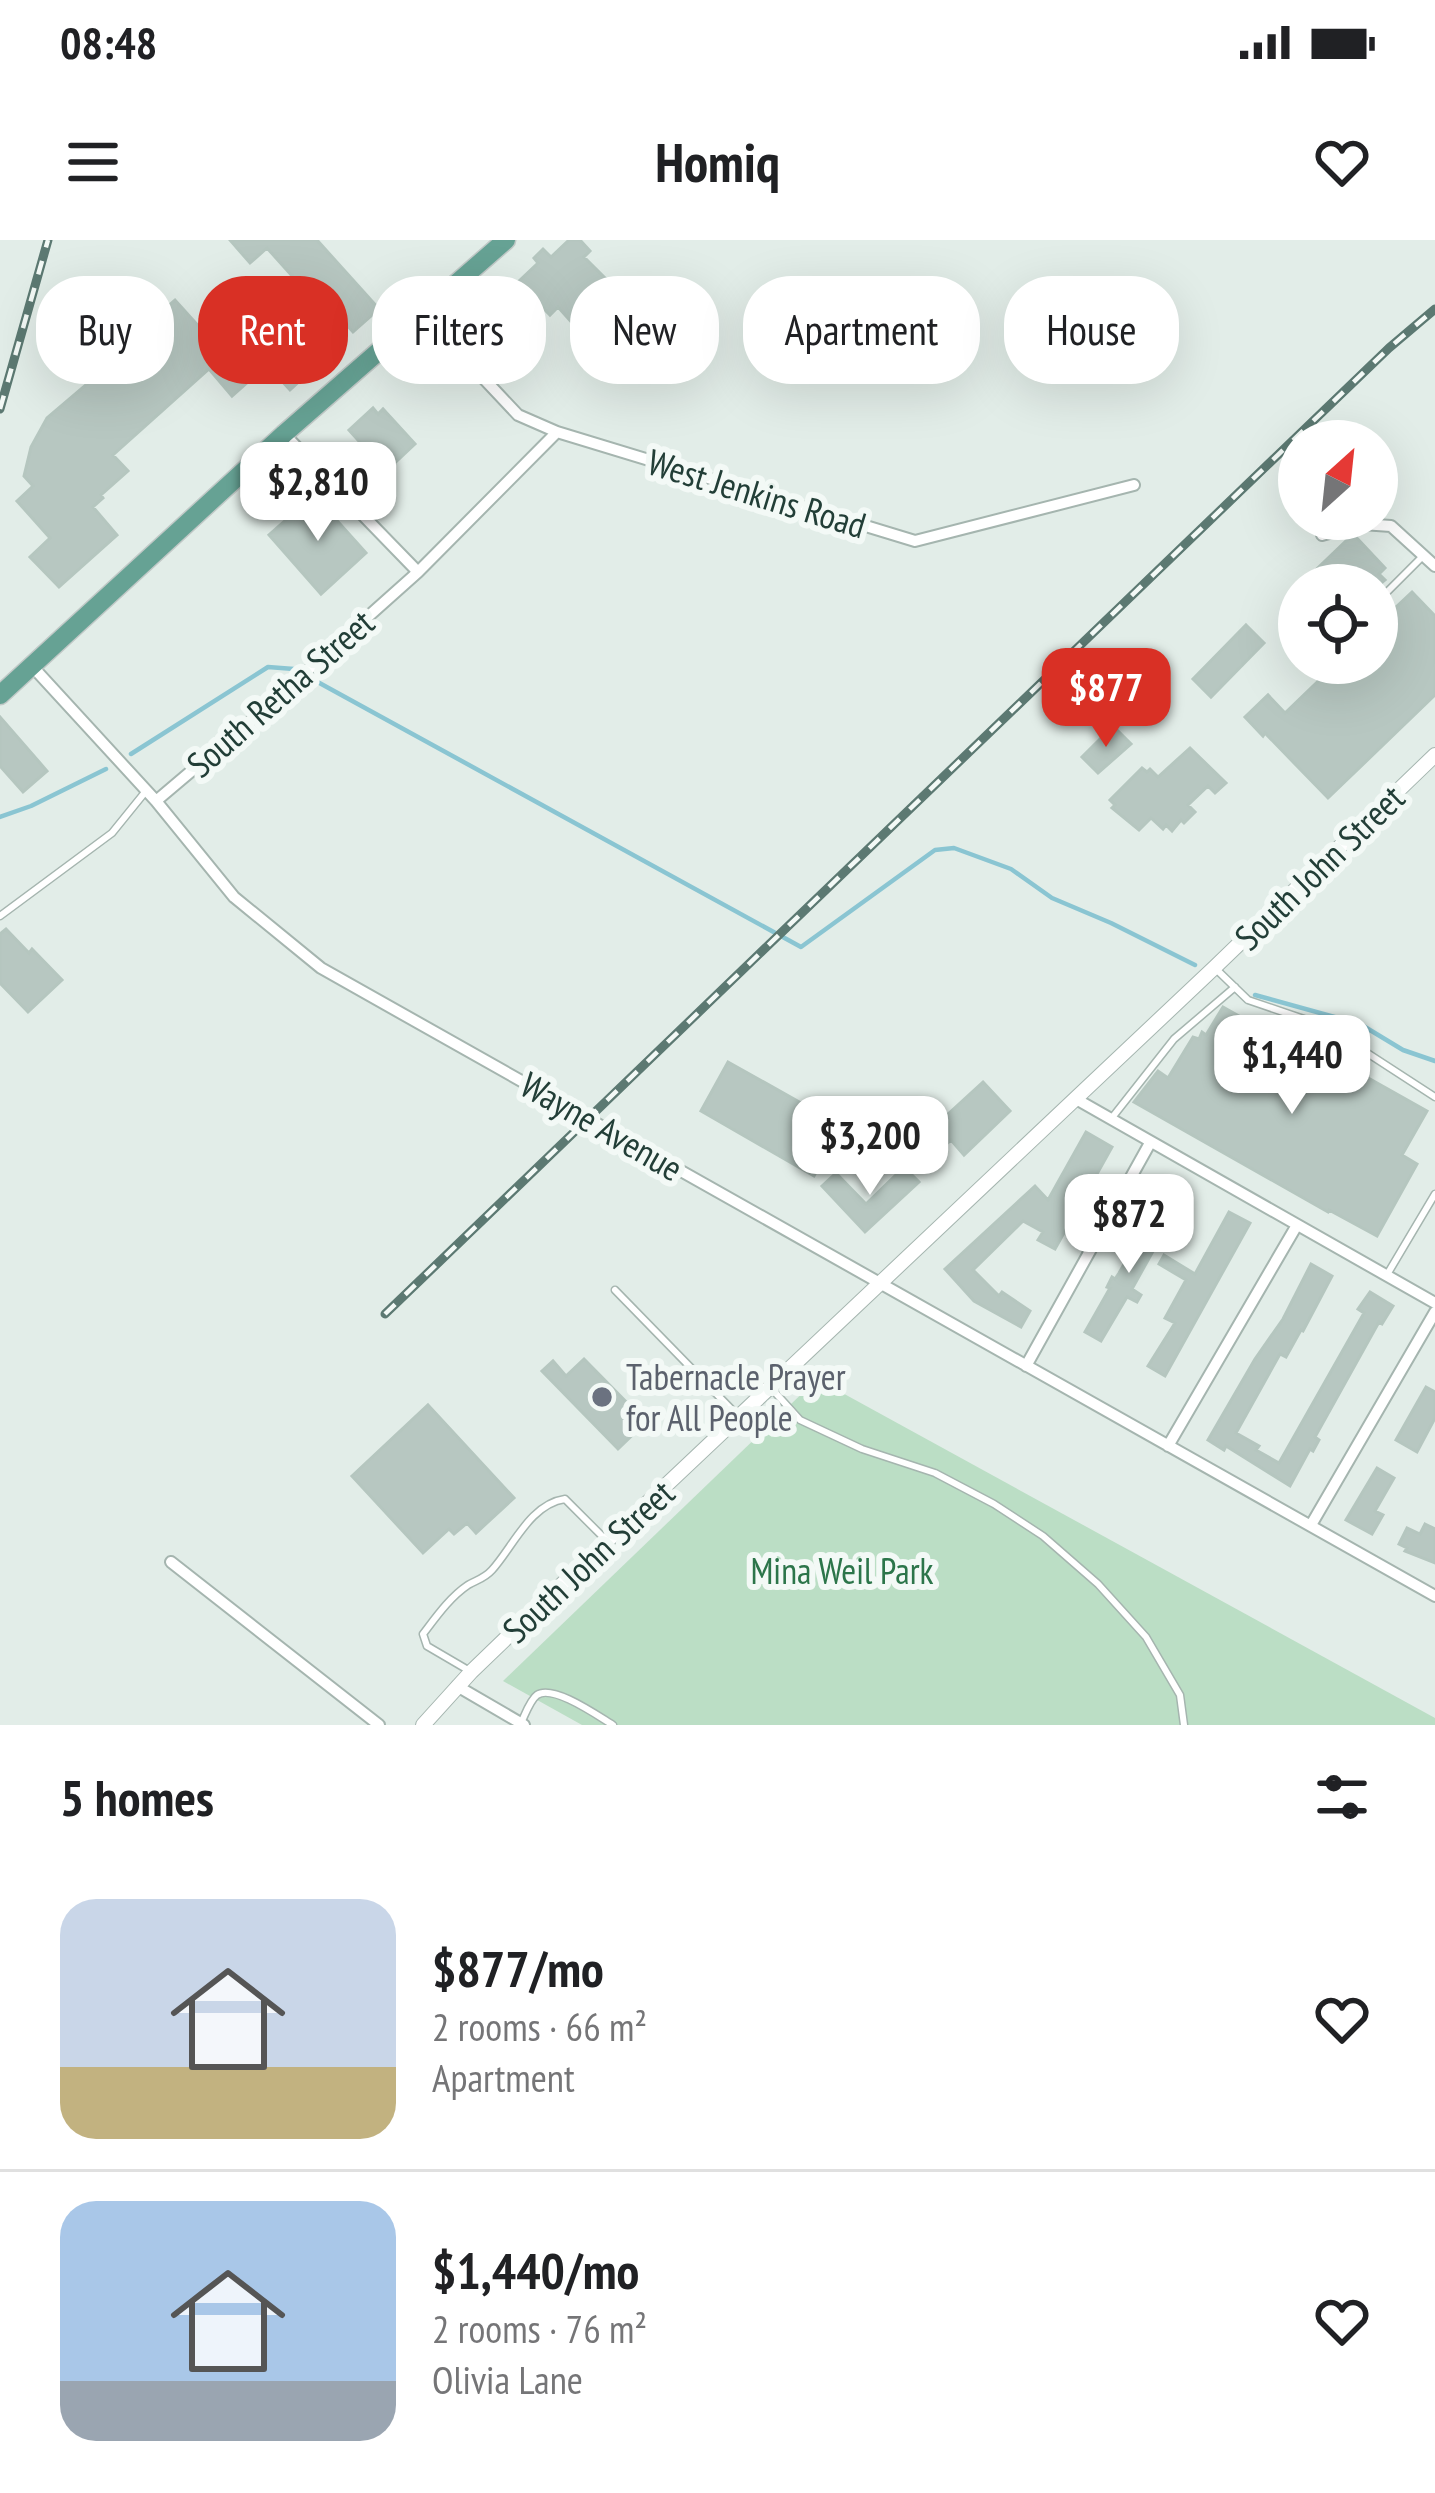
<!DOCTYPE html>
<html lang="en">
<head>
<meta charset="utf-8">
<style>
  body { margin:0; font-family:"PT Sans Narrow",sans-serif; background:#f2f2f2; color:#202124; height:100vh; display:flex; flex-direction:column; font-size:45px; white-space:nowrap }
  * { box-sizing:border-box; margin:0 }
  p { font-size:39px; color:#757577 }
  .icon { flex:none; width:66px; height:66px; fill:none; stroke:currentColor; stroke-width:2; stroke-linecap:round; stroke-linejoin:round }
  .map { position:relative; height:1485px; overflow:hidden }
  .sheet { display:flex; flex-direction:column; background:#fff; flex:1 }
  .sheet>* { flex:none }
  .hud { position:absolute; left:36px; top:36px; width:1365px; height:108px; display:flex; gap:24px }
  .needle { width:78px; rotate:27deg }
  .fabs { position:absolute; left:1278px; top:180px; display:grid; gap:24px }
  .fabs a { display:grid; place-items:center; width:120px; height:120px; border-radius:50%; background:#fff; box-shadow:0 12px 48px #0002; font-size:60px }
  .price { position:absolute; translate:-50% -102px; padding:0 27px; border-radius:24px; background:#fff; color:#222; font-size:39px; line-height:78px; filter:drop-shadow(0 3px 6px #0008) }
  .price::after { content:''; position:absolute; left:50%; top:72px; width:36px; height:27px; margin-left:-18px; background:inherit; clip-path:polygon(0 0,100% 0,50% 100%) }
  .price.current { background:#d93025; color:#fff }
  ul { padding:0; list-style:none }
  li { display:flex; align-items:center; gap:36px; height:300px; padding:0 60px }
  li+li { border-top:3px solid #e0e0e0 }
  li span { display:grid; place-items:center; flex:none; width:336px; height:240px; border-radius:36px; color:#555 }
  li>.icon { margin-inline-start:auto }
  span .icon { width:144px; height:144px; fill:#fffc; stroke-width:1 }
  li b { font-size:51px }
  h2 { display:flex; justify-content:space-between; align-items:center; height:144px; padding:0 60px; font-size:51px }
  .tag { padding:0 42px; border-radius:48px; background:#fff; box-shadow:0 12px 48px #0002; font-size:42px; line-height:108px }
  .tag.current { background:#d93025; color:#fff }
  .status { display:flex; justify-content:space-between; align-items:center; height:84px; padding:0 60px; background:#fff; direction:ltr }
  .status svg { height:33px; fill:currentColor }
  header { display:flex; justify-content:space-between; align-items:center; height:156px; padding:0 60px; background:#fff; font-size:54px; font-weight:700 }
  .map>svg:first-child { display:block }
</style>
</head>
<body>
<div class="status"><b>08:48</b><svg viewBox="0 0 49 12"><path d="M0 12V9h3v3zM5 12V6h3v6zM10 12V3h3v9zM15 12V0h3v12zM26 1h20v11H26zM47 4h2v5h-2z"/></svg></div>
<header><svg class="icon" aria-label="menu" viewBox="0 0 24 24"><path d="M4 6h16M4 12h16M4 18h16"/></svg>Homiq<svg class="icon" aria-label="heart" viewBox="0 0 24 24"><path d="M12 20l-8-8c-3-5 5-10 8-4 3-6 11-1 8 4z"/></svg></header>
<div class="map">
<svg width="1435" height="1485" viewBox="0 0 1435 1485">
  <rect width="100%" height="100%" fill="#e2ede8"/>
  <!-- green -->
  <path fill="#bbdec5" d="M 817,1139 L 1435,1478 L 1435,1485 L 582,1485 L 503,1441 Z"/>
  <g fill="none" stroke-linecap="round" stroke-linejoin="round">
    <!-- stream -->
    <path stroke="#8ac5d2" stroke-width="4.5" d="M 314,440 L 801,707 L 935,610 L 954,608 L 1011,629 L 1052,658 L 1111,683 L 1195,725
      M 131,514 L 268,427 L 294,429
      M 0,577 L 31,566 L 106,529
      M 1255,755 L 1360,784 L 1403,810 L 1435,821"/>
  </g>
  <!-- building -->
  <path fill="#b7c7c1" stroke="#b5c6bf" stroke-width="3" d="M 230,0 L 317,0 L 379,69 L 353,92 L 307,41 L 301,46 L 267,8 L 250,23 Z
    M 569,0 L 580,0 L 590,11 L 584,17 L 607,40 L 578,68 L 586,76 L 575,86 L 558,67 L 550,75 L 518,42 L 538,23 L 534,18 L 543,9 L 551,17 Z
    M 243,45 L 316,126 L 290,150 L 267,125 L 232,156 L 209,129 L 113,215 L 128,231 L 101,255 L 103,258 L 93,267 L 117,295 L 59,347 L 30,317 L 50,298 L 17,261 L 33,246 L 24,236 L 31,207 L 47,178 L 100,133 L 94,126 L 119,105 L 128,116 L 167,83 L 159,74 L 175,60 L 231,122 L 252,103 L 219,67 Z
    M 628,84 L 646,103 L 629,120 L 621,112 L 616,117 L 605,105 Z
    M 373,168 L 378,174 L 383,169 L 415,204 L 386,231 L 349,190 Z
    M 314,255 L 366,313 L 321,354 L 269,295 Z
    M 1355,296 L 1385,328 L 1379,334 L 1385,340 L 1379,345 L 1300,345 L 1349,298 Z
    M 1412,352 L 1435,376 L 1435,455 L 1328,558 L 1265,493 L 1263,496 L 1245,477 L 1268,455 L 1285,473 L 1337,423 L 1377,423 L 1377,385 Z
    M 1246,385 L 1264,403 L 1211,457 L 1193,439 Z
    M 0,477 L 47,531 L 23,552 L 0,526 Z
    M 1113,486 L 1131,504 L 1098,533 L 1082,517 Z
    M 1190,508 L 1226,543 L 1215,553 L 1208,546 L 1188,565 L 1195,572 L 1184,583 L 1181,580 L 1172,591 L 1166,585 L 1163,589 L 1151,578 L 1139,590 L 1112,568 L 1115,565 L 1110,560 L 1142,528 L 1147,532 L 1150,529 L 1158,537 Z
    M 6,689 L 29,713 L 32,709 L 62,740 L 28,772 L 0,743 L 0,694 Z
    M 1223,767 L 1276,797 L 1281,789 L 1427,871 L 1402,915 L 1417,924 L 1377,996 L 1329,970 L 1328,972 L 1134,862 L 1158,831 L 1168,838 L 1193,797 L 1199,799 L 1202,792 L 1206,795 Z
    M 728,822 L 842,886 L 814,936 L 701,871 Z
    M 983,842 L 1010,871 L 964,915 L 951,900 L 938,911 L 924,896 Z
    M 1086,892 L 1112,907 L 1055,1009 L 1038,1000 L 1043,992 L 1023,981 L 973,1030 L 999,1056 L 1002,1052 L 1030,1071 L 1021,1087 L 974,1061 L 945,1029 L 1035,946 L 1048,960 Z
    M 904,927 L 919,942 L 865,992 L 822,946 L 836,933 L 866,964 Z
    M 1156,968 L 1172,977 L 1132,1049 L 1141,1055 L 1137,1062 L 1127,1057 L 1101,1101 L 1085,1092 L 1110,1048 L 1107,1047 L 1112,1037 L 1115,1039 L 1119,1033 Z
    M 1229,972 L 1250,983 L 1165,1136 L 1148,1126 L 1175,1083 L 1165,1078 L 1186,1040 L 1159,1024 L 1164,1015 L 1195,1034 Z
    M 1311,1024 L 1332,1036 L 1303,1091 L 1301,1090 L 1286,1117 L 1280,1114 L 1236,1193 L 1259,1206 L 1256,1210 L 1279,1223 L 1364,1073 L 1358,1069 L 1370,1052 L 1393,1066 L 1382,1084 L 1379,1082 L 1315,1197 L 1319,1200 L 1313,1211 L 1310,1209 L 1290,1246 L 1226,1206 L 1224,1210 L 1208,1200 L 1255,1119 L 1283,1079 Z
    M 584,1119 L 646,1182 L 618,1209 L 542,1131 L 553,1121 L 566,1136 Z
    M 1426,1147 L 1435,1152 L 1435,1178 L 1417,1212 L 1396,1200 Z
    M 428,1165 L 514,1258 L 476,1293 L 467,1283 L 454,1294 L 449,1289 L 423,1313 L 352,1236 Z
    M 1377,1228 L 1394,1238 L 1375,1271 L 1383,1275 L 1372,1294 L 1346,1280 Z
    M 1425,1284 L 1435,1289 L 1435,1323 L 1405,1311 L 1407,1308 L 1399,1304 L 1407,1288 L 1420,1294 Z"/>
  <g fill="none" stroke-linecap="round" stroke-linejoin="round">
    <!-- service casing -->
    <g stroke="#a5b5af" stroke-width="9">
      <path id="service" d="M 1377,362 L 1421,318
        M 1314,431 L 1321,423
        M 0,676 L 112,593 L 146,551
        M 1217,730 L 1248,760 L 1304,779 L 1341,796 L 1435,857
        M 1111,879 L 1174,799 L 1235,747
        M 1388,1033 L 1435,954
        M 615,1050 L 738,1176
        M 771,1148 L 800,1180 L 862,1209 L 935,1233 L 994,1264 L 1043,1296 L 1098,1344 L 1146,1397 L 1180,1455 L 1184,1485
        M 468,1430 L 427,1406 L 423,1394 C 436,1377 450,1357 468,1345 C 477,1340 485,1338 492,1330 C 513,1307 530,1264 565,1259 L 604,1298
        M 521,1483 C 525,1475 530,1460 537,1455 C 553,1444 598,1476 613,1485"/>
    </g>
    <!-- minor casing -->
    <g stroke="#a5b5af" stroke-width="14">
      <path id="minor" d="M 423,74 L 518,175 L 557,192 L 915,301 L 1134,245
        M 284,194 L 418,332
        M 1322,295 L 1362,284 L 1391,286 L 1435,326
        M 32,426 L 156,561 L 234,657 L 321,728 L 1435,1356
        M 156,561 L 260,473 L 418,332 L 557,192
        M 1076,859 L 1435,1063
        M 1026,1126 L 1150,903
        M 1168,1206 L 1297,985
        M 1311,1285 L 1435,1072
        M 171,1322 L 379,1485
        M 457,1446 L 524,1485"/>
    </g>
    <!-- tertiary casing -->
    <g stroke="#a5b5af" stroke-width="16">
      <path id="tertiary" d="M 423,1485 L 471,1432 L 607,1301 L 1215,727 L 1435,515"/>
    </g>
    <!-- primary casing -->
    <g stroke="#c1c9c7" stroke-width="21">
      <path id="primary" d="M 0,455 L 284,194 L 506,0"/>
    </g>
    <!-- service -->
    <use href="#service" stroke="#fff" stroke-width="6"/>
    <!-- minor -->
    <use href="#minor" stroke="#fff" stroke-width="10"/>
    <!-- tertiary -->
    <use href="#tertiary" stroke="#fff" stroke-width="14"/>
    <!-- primary -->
    <use href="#primary" stroke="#66a294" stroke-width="18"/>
    <!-- rail casing -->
    <g stroke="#5c7972" stroke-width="9">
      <path id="rail" d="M 0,169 L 48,0
        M 385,1074 L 1389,108 L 1435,69"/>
    </g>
    <!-- rail -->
    <use href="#rail" stroke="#f3f9f6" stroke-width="4.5" stroke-dasharray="14" stroke-linecap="butt"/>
  </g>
  <!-- markers -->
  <circle fill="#6b7280" stroke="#f3f9f6" stroke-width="4.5" cx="602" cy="1157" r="12"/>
  <g text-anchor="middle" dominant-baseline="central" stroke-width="12" stroke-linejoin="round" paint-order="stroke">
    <!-- street labels -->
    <g font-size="36" fill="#223e37" stroke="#f3f9f6">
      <text transform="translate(757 253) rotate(17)">West Jenkins Road</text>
      <text transform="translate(280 453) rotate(-41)">South Retha Street</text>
      <text transform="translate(1319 627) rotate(-44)">South John Street</text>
      <text transform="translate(602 886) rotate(30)">Wayne Avenue</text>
      <text transform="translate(588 1321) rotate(-43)">South John Street</text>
    </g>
    <!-- worship labels -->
    <g font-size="36" fill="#5b616d" stroke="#f3f9f6" text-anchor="start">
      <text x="626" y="1136">Tabernacle Prayer<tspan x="626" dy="41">for All People</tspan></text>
    </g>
    <!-- park labels -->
    <g font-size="36" fill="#2c754a" stroke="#f3f9f6">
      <text x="842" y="1330">Mina Weil Park</text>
    </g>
  </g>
</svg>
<div class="fabs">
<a><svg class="needle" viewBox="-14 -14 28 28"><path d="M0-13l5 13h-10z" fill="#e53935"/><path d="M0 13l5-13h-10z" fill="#757577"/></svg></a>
<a><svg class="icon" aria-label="locate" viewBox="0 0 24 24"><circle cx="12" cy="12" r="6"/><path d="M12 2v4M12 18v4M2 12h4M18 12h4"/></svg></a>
</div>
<b class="price" style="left:318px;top:304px">$2,810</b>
<b class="price current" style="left:1106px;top:510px">$877</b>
<b class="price" style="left:1292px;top:877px">$1,440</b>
<b class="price" style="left:870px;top:958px">$3,200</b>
<b class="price" style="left:1129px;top:1036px">$872</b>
<div class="hud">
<a class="tag">Buy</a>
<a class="tag current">Rent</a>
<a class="tag">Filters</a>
<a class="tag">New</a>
<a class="tag">Apartment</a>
<a class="tag">House</a>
</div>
</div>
<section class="sheet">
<h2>5 homes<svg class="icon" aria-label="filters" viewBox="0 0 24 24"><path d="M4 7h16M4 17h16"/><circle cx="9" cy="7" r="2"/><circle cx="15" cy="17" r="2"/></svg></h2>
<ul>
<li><span style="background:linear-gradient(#c9d6e8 70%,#c2b280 0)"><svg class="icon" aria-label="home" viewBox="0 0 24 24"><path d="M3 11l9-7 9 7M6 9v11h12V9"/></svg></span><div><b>$877/mo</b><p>2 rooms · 66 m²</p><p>Apartment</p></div><svg class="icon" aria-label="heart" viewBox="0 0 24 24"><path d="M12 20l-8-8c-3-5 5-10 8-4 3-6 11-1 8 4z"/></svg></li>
<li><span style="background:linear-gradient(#a9c7e8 75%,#9aa5b1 0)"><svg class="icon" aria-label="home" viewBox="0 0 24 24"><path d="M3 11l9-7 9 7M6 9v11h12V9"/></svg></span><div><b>$1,440/mo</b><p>2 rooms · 76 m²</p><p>Olivia Lane</p></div><svg class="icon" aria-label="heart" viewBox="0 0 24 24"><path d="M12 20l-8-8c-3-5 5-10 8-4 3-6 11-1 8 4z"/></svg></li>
</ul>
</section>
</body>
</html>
